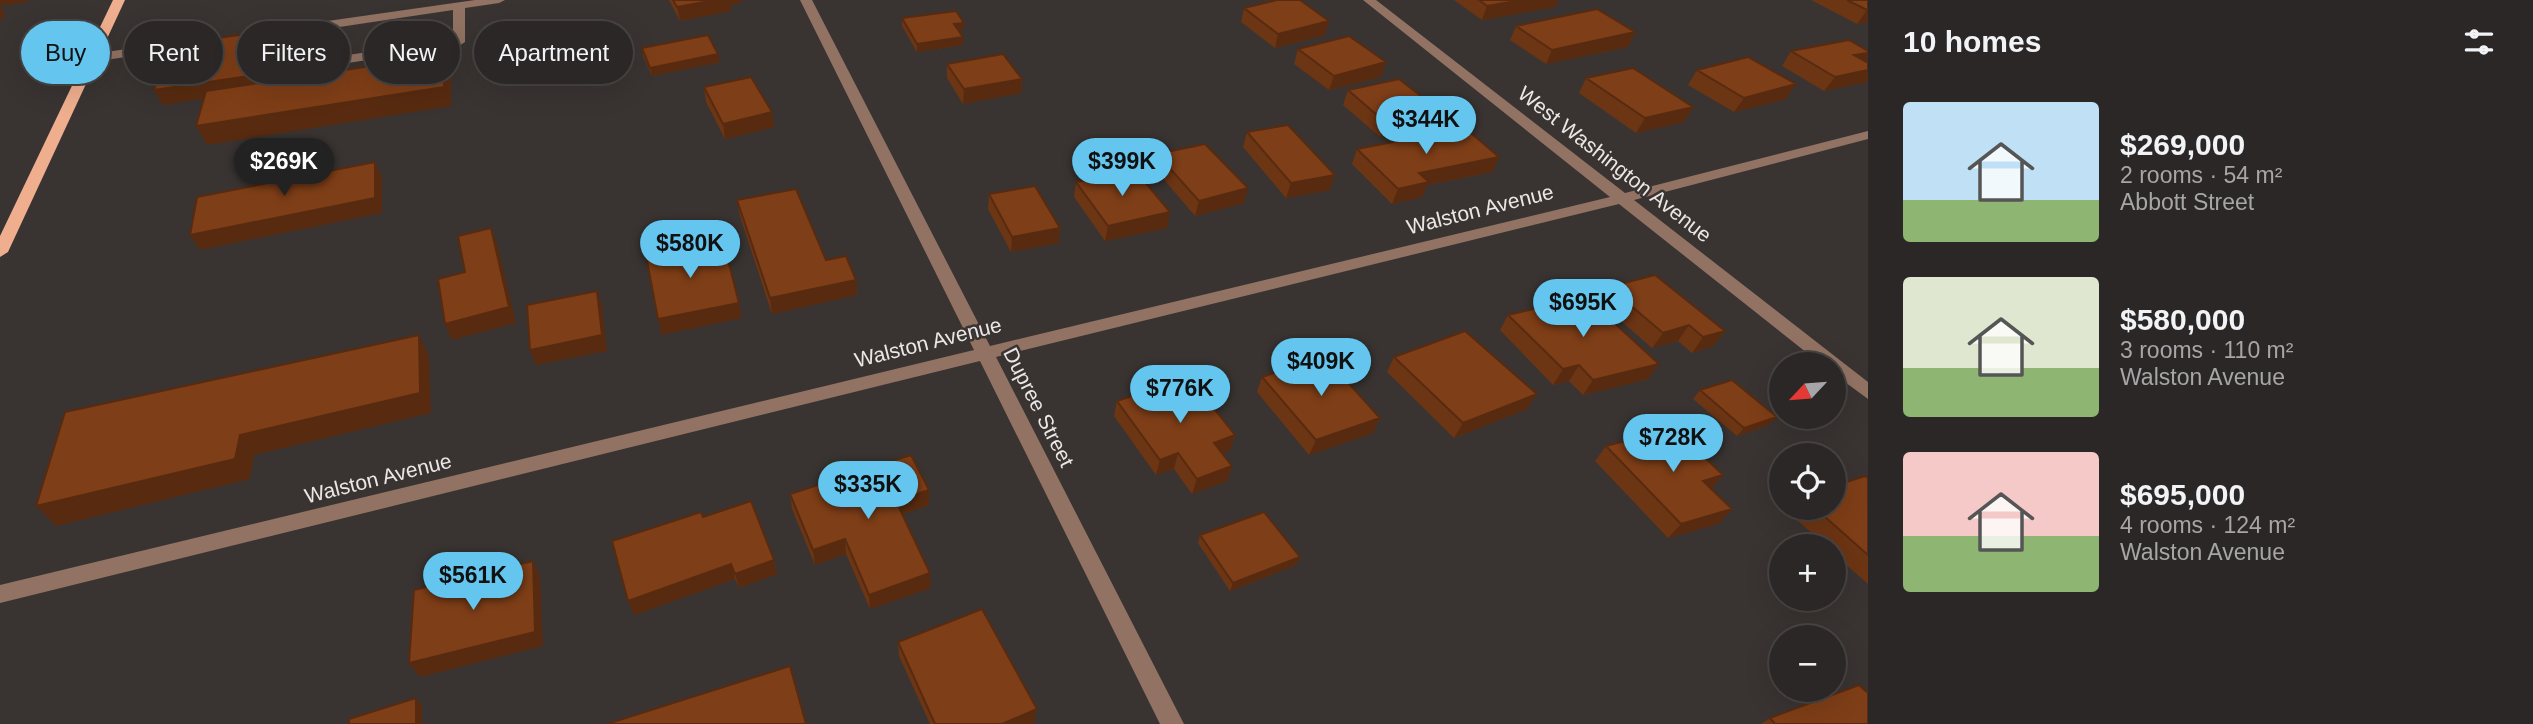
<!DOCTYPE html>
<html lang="en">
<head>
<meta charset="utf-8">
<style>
  body { margin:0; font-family:Arial,sans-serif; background:#332f2e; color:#f1f3f6; height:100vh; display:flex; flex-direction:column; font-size:26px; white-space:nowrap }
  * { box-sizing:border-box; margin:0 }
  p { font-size:23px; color:#a6a5a7 }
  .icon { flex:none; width:38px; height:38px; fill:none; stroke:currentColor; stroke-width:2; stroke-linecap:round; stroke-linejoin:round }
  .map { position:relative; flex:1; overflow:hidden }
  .details { display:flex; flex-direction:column; background:#2b2726; width:665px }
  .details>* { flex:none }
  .guide { position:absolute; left:21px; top:21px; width:665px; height:63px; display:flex; gap:14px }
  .needle { width:46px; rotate:244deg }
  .controls { position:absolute; left:1769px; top:352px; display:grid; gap:14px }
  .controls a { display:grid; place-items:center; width:77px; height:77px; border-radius:50%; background:#2b2726; box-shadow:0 7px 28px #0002,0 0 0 2px #474443; font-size:35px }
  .price { position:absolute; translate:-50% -60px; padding:0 16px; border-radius:24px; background:#64c5ee; color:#111; font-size:23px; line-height:46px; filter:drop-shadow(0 2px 4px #0008) }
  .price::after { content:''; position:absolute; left:50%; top:42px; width:21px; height:16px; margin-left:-10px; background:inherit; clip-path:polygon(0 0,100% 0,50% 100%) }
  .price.current { background:#222; color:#fff }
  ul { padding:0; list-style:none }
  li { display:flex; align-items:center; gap:21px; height:175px; padding:0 35px }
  li span { display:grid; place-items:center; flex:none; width:196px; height:140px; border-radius:7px; color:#555 }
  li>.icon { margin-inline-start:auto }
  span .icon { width:84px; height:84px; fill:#fffc; stroke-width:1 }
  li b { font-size:30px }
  h2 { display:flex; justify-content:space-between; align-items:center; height:84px; padding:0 35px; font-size:30px }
  .chip { padding:0 24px; border-radius:32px; background:#2b2726; box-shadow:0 7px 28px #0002,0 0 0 2px #474443; font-size:24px; line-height:63px }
  .chip.current { background:#64c5ee; color:#111 }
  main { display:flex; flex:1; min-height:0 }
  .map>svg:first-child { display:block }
</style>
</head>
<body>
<main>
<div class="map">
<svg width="1868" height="724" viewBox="0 0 1868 724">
  <rect width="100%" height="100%" fill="#393432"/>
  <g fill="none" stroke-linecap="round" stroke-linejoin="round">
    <!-- minor -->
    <path fill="#927363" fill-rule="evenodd" d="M 475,0 L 505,0 L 499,3 L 465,8 L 465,42 L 459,46 L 315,68 L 309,64 L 313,31 L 244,41 L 238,37 L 244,33 ZM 453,10 L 453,39 L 322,59 L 326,29 Z
      M 800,0 L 812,0 L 990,346 L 1610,197 L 1363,0 L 1376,0 L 1625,193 L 1868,131 L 1868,139 L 1634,200 L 1868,382 L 1868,399 L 1834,374 L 1834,364 L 1821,364 L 1619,204 L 996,357 L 1184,724 L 1160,724 L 980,361 L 0,603 L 0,585 L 974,350 Z
      M 192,40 L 198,44 L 196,47 L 91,62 L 85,58 L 91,54 Z"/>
    <!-- major -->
    <path fill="#efaf8f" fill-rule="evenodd" d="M 113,0 L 125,0 L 8,252 L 0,257 L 0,236 Z"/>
  </g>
  <!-- wall -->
  <path fill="#6c3514" d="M 669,0 L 742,0 L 742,2 L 730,5 L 731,11 L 680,21 Z
    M 1454,0 L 1558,0 L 1555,7 L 1482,20 Z
    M 1811,0 L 1868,0 L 1868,22 L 1857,24 Z
    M 1244,8 L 1325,35 L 1275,48 L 1241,22 Z
    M 902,18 L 963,30 L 959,31 L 963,37 L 963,45 L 917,52 L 902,26 Z
    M 1516,26 L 1635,32 L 1628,47 L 1546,64 L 1510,40 Z
    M 642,48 L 720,62 L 652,76 L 643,56 Z
    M 1298,49 L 1381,77 L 1329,90 L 1294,64 Z
    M 1791,51 L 1868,51 L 1868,56 L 1864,61 L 1867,82 L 1824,91 L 1782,66 Z
    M 947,64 L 1022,79 L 1021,93 L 963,104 L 947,78 Z
    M 1697,70 L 1786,99 L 1734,112 L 1688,85 Z
    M 1586,78 L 1693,107 L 1684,122 L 1636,133 L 1579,93 Z
    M 704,87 L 772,112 L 774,127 L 725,139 L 706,102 Z
    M 1348,90 L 1439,110 L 1433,124 L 1380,137 L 1343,105 Z
    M 1247,132 L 1330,190 L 1286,198 L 1243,147 Z
    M 1357,149 L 1499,157 L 1492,172 L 1427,185 L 1422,197 L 1392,204 L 1352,164 Z
    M 1157,154 L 1244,203 L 1195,216 L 1155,169 Z
    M 1076,182 L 1167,228 L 1105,241 L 1074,197 Z
    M 989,194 L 1059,243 L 1011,252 L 988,209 Z
    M 737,200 L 856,280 L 857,295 L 772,314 L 740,216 Z
    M 1609,287 L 1725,331 L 1713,346 L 1692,353 L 1678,341 L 1652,348 L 1599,302 Z
    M 1508,315 L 1659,364 L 1648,379 L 1583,395 L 1569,381 L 1553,385 L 1500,330 Z
    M 1394,357 L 1527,409 L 1454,438 L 1387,372 Z
    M 1262,377 L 1380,418 L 1373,433 L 1309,455 L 1257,392 Z
    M 1700,390 L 1769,425 L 1737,436 L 1693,399 Z
    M 1117,401 L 1235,435 L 1230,450 L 1222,453 L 1232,466 L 1227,481 L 1192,494 L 1174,469 L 1156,475 L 1114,416 Z
    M 1606,446 L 1723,475 L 1711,489 L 1732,509 L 1718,524 L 1668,538 L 1595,461 Z
    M 1868,478 L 1868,584 L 1834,554 L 1834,546 L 1826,546 L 1788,512 L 1792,508 L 1834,508 Z
    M 929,490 L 929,505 L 903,514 L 931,588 L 870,609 L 846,554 L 815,565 L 792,509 L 790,494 Z
    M 703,517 L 774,560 L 777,574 L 739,588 L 735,579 L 634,615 L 628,601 Z
    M 1200,535 L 1300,557 L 1296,565 L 1230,591 L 1198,543 Z
    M 898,642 L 1037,709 L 1034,722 L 1031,724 L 930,724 L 899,656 Z
    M 1770,718 L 1868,724 L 1761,724 Z"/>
  <!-- shaded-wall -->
  <path fill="#582b10" d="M 0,0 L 29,0 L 27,2 L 0,6 Z
    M 715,0 L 742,0 L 742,2 L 730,5 L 731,11 L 680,21 L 677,7 Z
    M 1522,0 L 1558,0 L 1555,7 L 1482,20 L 1487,6 Z
    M 0,7 L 5,14 L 0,22 Z
    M 1867,10 L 1868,10 L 1868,22 L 1857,24 Z
    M 1329,21 L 1325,35 L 1275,48 L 1278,34 Z
    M 964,23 L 963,30 L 954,32 L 954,24 Z
    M 267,31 L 274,46 L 264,89 L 163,105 L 154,90 Z
    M 1635,32 L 1628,47 L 1546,64 L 1552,50 Z
    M 963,37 L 963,45 L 917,52 L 917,44 Z
    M 1868,53 L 1868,56 L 1860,66 L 1854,55 Z
    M 718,54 L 720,62 L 652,76 L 650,68 Z
    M 444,55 L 451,74 L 451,106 L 207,145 L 196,126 Z
    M 1386,62 L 1381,77 L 1329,90 L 1334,76 Z
    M 1868,70 L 1868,81 L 1867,82 L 1824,91 L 1835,77 Z
    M 1022,79 L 1021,93 L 963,104 L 964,89 Z
    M 1796,84 L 1786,99 L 1734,112 L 1744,98 Z
    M 1693,107 L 1684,122 L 1636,133 L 1645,118 Z
    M 1439,110 L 1433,124 L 1380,137 L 1385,122 Z
    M 772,112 L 774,127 L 725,139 L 723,124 Z
    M 1499,157 L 1492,172 L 1427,185 L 1422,197 L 1392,204 L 1398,189 L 1419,173 Z
    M 375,162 L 382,177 L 382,213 L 200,250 L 190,235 Z
    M 1335,175 L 1330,190 L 1286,198 L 1291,183 Z
    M 1248,188 L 1244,203 L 1195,216 L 1199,201 Z
    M 1170,212 L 1167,228 L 1105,241 L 1108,226 Z
    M 491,228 L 497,243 L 516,323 L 452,340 L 445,324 Z
    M 1060,228 L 1059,243 L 1011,252 L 1012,237 Z
    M 856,280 L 857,295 L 772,314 L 770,298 Z
    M 597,291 L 602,306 L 607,351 L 536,365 L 530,350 Z
    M 739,303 L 742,318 L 662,335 L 658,319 Z
    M 1689,325 L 1678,341 L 1652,348 L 1663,333 Z
    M 1725,331 L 1713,346 L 1692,353 L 1703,337 Z
    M 419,335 L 429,355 L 431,413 L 254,455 L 250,479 L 56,526 L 36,506 L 240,435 Z
    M 1659,364 L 1648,379 L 1583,395 L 1593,380 Z
    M 1579,365 L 1569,381 L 1553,385 L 1563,369 Z
    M 1537,394 L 1527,409 L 1454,438 L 1463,423 Z
    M 1777,417 L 1769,425 L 1737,436 L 1744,428 Z
    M 1380,418 L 1373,433 L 1309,455 L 1316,440 Z
    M 1235,435 L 1230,450 L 1210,458 L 1214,443 Z
    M 1178,453 L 1174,469 L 1156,475 L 1160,460 Z
    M 1232,466 L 1227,481 L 1192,494 L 1197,479 Z
    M 1723,475 L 1710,490 L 1703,481 Z
    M 929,490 L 929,505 L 897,516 L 896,501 Z
    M 1732,509 L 1718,524 L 1668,538 L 1681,524 Z
    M 845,539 L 846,554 L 815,565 L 813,550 Z
    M 1300,557 L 1296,565 L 1230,591 L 1233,583 Z
    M 774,560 L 777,574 L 739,588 L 735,574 Z
    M 533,561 L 540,576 L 543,646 L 420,677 L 409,663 Z
    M 731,564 L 735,579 L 634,615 L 628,601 Z
    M 930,573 L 931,588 L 870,609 L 869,595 Z
    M 416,698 L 422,706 L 422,724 L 416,724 Z
    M 1037,709 L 1034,722 L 1031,724 L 1002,724 Z"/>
  <!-- building -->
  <path fill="#7e3e17" stroke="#582b10" stroke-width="2" d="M 673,0 L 715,0 L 677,7 Z
    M 1277,0 L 1300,0 L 1329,21 L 1278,34 L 1244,8 Z
    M 1479,0 L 1522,0 L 1487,6 Z
    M 1847,0 L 1868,0 L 1868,10 L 1867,10 Z
    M 1597,9 L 1635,32 L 1552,50 L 1516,26 Z
    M 956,11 L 964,23 L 954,24 L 963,37 L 917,44 L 902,18 Z
    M 267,31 L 256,75 L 154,90 L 170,45 Z
    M 708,35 L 718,54 L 650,68 L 642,48 Z
    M 1349,36 L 1386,62 L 1334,76 L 1298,49 Z
    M 1849,40 L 1868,51 L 1868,53 L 1854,55 L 1868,63 L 1868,70 L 1835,77 L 1791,51 Z
    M 1003,54 L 1022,79 L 964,89 L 947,64 Z
    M 444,55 L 444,87 L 196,126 L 206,91 Z
    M 1748,57 L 1796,84 L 1744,98 L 1697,70 Z
    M 1633,68 L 1693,107 L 1645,118 L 1586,78 Z
    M 751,77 L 772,112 L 723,124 L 704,87 Z
    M 1399,79 L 1439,110 L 1385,122 L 1348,90 Z
    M 1288,125 L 1335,175 L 1291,183 L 1247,132 Z
    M 1465,128 L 1499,157 L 1419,173 L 1429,182 L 1398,189 L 1357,149 Z
    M 1205,144 L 1248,188 L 1199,201 L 1157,154 Z
    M 375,162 L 375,198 L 190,235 L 197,197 Z
    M 1135,170 L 1170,212 L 1108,226 L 1076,182 Z
    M 1035,186 L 1060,228 L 1012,237 L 989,194 Z
    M 796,189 L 826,260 L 846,256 L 856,280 L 770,298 L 737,200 Z
    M 491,228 L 509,307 L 445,324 L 438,279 L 465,272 L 458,236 Z
    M 683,242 L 687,256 L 725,248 L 739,303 L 658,319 L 645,250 Z
    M 1655,275 L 1725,331 L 1703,337 L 1689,325 L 1663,333 L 1609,287 Z
    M 597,291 L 602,335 L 530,350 L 527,305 Z
    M 1586,297 L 1659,364 L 1593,380 L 1579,365 L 1563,369 L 1508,315 Z
    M 1465,331 L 1537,394 L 1463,423 L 1394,357 Z
    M 419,335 L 420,393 L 240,435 L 235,459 L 36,506 L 65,412 Z
    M 1325,357 L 1380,418 L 1316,440 L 1262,377 Z
    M 1189,377 L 1235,435 L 1214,443 L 1232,466 L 1197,479 L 1178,453 L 1160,460 L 1117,401 Z
    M 1732,380 L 1777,417 L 1744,428 L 1700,390 Z
    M 1674,428 L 1723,475 L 1703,481 L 1732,509 L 1681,524 L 1606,446 Z
    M 911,455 L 929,490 L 896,501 L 930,573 L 869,595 L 845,539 L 813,550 L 790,494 Z
    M 1865,476 L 1868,478 L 1868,555 L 1815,508 L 1834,508 L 1834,486 Z
    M 751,501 L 774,560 L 735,574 L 731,564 L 628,601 L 612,541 L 701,512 L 703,517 Z
    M 1264,512 L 1300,557 L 1233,583 L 1200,535 Z
    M 533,561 L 535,632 L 409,663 L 414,590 Z
    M 982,609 L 1037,709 L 1002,724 L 935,724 L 898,642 Z
    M 790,666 L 806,724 L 607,724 Z
    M 1859,685 L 1868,693 L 1868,724 L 1775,724 L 1770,718 Z
    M 416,698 L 416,724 L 349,724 L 349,719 Z"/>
  <g text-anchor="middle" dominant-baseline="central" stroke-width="5" stroke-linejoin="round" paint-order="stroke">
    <!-- street labels -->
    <g font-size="21" fill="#eae7e6" stroke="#393432">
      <text transform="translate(1615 164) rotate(38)">West Washington Avenue</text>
      <text transform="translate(1480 209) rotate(-14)">Walston Avenue</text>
      <text transform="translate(928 342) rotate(-14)">Walston Avenue</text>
      <text transform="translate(1039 407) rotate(63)">Dupree Street</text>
      <text transform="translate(378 478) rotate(-14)">Walston Avenue</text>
    </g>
  </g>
</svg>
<div class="controls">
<a><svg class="needle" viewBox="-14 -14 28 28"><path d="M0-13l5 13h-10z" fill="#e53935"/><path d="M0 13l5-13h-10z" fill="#a6a5a7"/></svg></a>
<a><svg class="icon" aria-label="locate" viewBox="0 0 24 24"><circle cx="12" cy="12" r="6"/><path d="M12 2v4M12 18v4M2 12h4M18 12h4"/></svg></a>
<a>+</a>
<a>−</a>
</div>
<b class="price" style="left:1426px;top:156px">$344K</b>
<b class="price current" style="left:284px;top:198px">$269K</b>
<b class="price" style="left:1122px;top:198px">$399K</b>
<b class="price" style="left:690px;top:280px">$580K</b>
<b class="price" style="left:1583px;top:339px">$695K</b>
<b class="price" style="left:1321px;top:398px">$409K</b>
<b class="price" style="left:1180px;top:425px">$776K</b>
<b class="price" style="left:1673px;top:474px">$728K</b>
<b class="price" style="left:868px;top:521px">$335K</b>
<b class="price" style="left:473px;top:612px">$561K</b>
<div class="guide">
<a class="chip current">Buy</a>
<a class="chip">Rent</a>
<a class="chip">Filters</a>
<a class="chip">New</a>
<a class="chip">Apartment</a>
</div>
</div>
<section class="details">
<h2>10 homes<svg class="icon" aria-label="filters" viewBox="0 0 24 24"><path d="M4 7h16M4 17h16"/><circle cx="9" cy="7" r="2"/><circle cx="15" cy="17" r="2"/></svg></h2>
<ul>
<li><span style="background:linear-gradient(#bfe0f5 70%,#8fb573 0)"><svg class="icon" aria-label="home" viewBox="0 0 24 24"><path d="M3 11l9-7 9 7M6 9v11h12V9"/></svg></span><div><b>$269,000</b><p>2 rooms · 54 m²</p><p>Abbott Street</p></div></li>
<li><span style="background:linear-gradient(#dfe7d0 65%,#8fb573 0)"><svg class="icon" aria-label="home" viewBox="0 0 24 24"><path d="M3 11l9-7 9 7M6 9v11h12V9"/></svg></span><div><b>$580,000</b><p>3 rooms · 110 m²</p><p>Walston Avenue</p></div></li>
<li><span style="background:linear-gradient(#f6c9c9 60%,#8fb573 0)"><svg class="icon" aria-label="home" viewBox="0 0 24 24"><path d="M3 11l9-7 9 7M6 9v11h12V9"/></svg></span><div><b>$695,000</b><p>4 rooms · 124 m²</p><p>Walston Avenue</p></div></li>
</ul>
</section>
</main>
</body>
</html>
